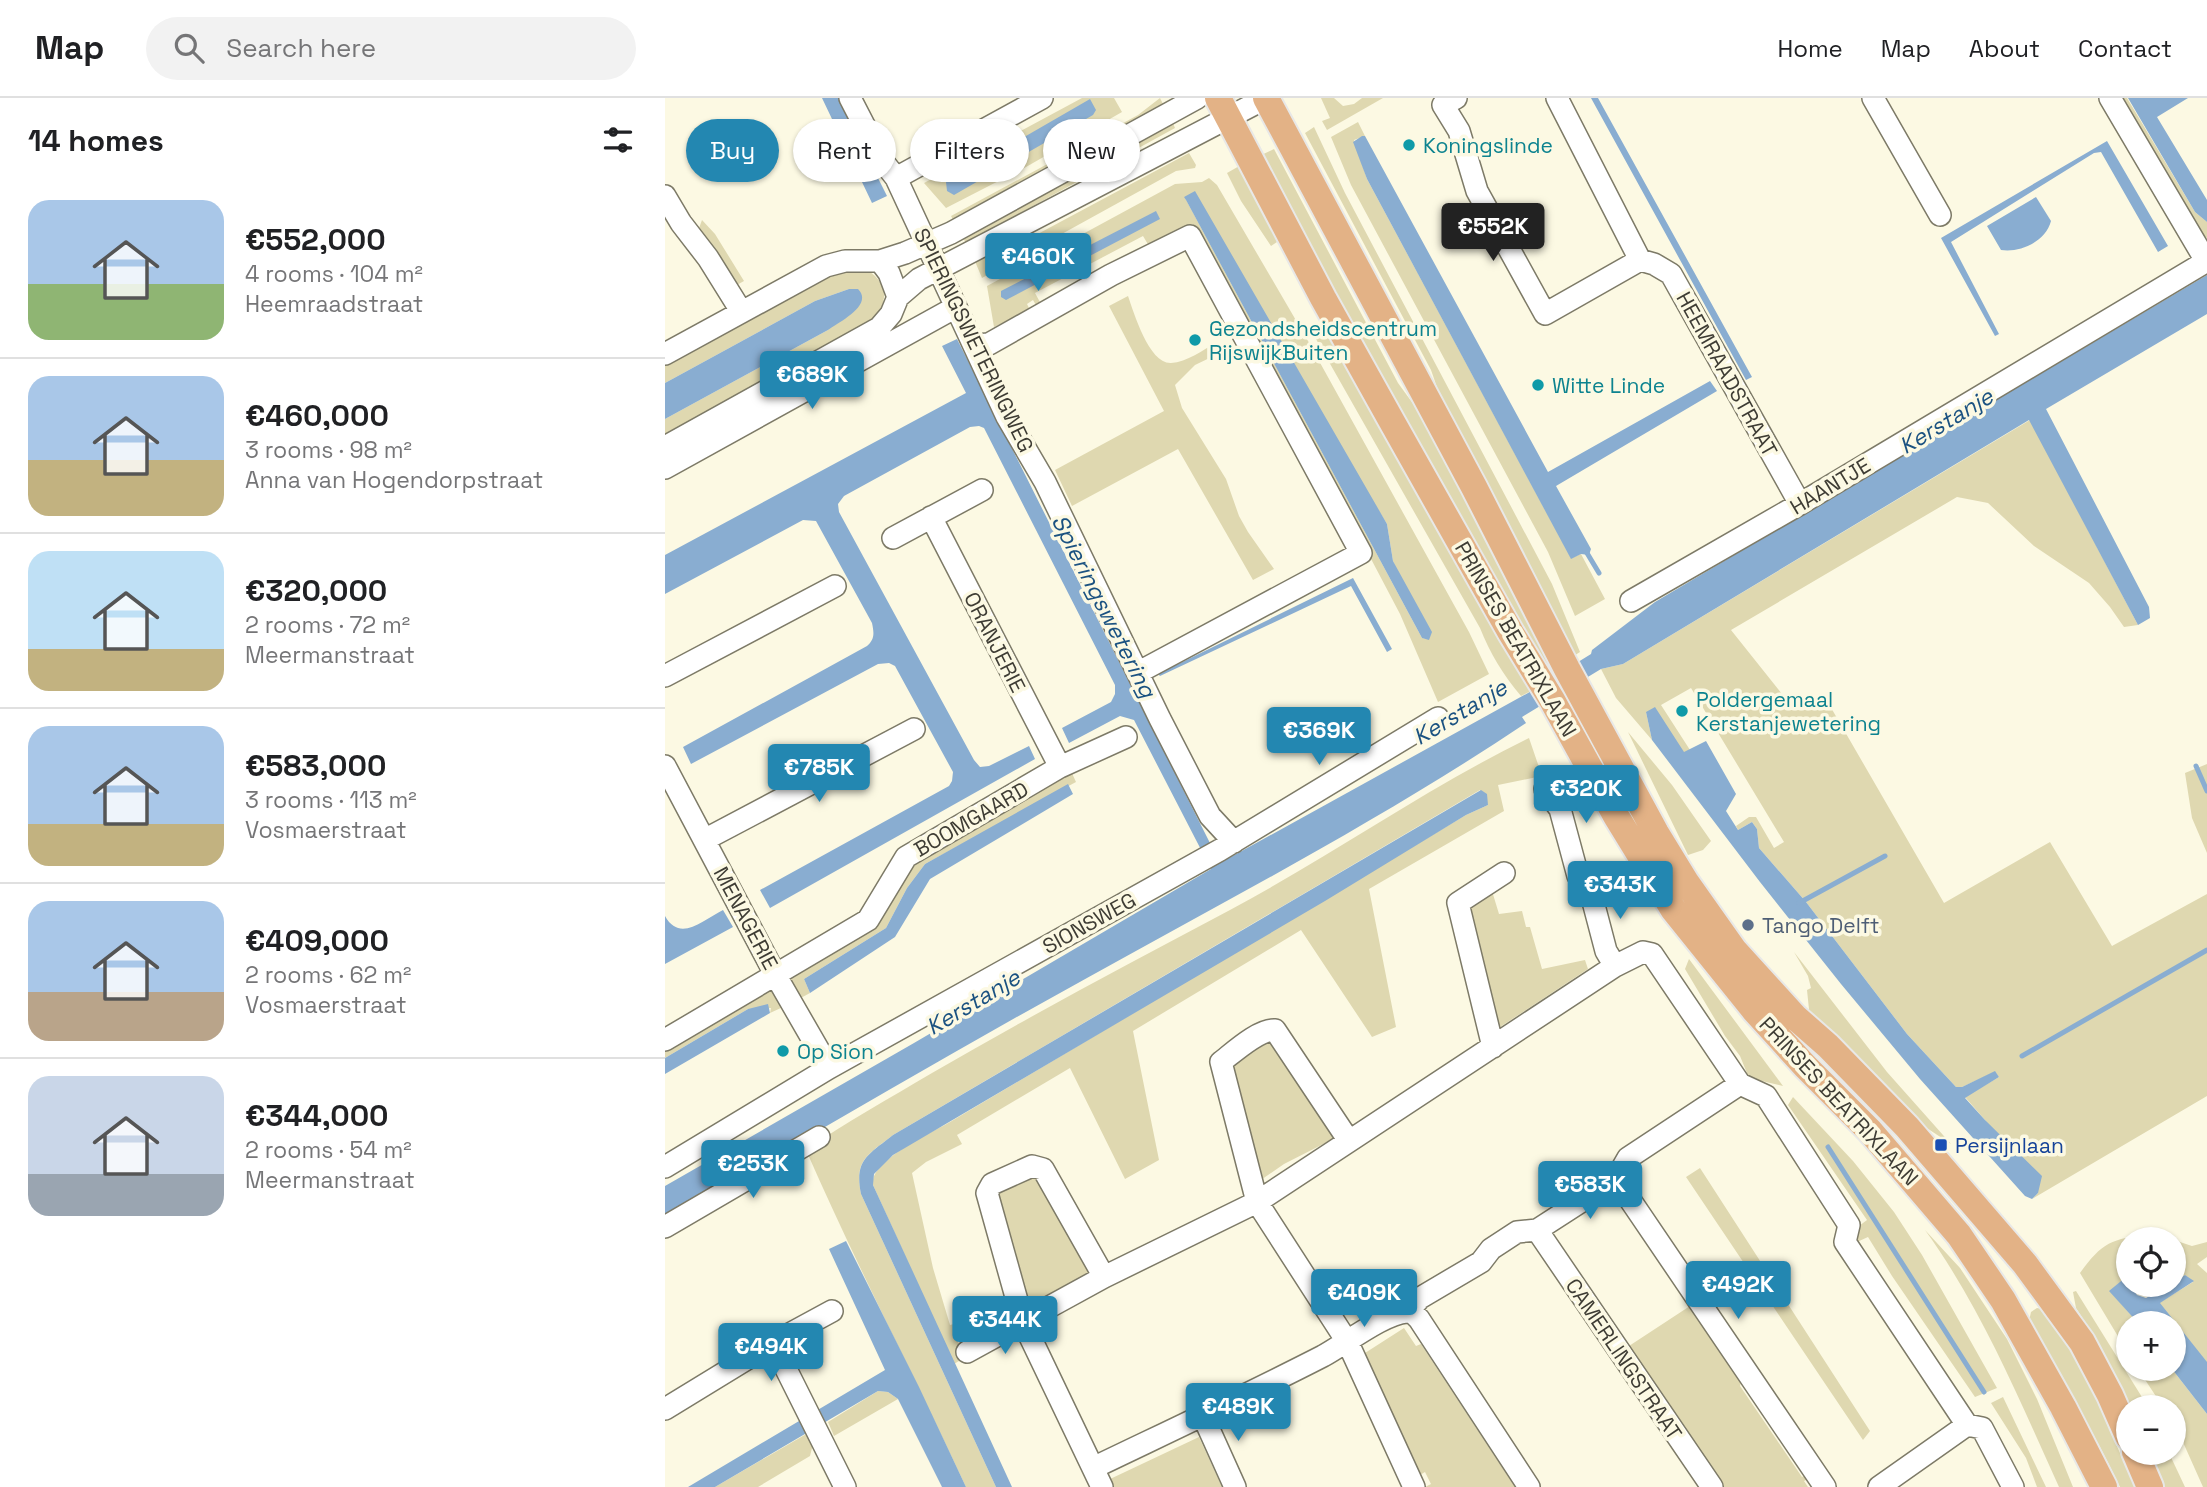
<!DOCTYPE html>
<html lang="en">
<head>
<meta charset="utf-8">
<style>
  body { margin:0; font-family:"Space Grotesk",sans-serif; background:#f2f2f2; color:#202124; height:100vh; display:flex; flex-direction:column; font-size:26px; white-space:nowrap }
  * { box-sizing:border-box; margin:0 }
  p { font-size:23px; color:#757577 }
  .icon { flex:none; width:38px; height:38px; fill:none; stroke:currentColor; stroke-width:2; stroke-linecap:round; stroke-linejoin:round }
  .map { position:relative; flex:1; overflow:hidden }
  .panel { display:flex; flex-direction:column; background:#fff; width:665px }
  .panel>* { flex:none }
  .banner { position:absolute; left:21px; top:21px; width:665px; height:63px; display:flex; gap:14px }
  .buttons { position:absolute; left:1451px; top:1129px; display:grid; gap:14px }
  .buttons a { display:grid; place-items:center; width:70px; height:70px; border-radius:50%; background:#fff; box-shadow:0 2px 5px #0004; font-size:35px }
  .price { position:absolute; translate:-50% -60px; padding:0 16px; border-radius:7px; background:#2387b1; color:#fff; font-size:23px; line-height:46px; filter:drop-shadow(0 2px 4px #0008) }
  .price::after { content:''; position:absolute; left:50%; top:42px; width:21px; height:16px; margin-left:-10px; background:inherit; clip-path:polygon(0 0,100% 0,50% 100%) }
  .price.on { background:#222; color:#fff }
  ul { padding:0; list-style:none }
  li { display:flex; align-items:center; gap:21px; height:175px; padding:0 28px }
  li+li { border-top:2px solid #e0e0e0 }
  li span { display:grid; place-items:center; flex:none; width:196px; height:140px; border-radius:21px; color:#555 }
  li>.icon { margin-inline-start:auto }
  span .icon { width:84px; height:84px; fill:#fffc; stroke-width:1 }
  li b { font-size:30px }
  h2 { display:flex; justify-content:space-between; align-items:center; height:84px; padding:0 28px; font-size:30px }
  .tag { padding:0 24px; border-radius:32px; background:#fff; box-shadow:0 2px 5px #0004; font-size:24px; line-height:63px }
  .tag.on { background:#2387b1; color:#fff }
  header { display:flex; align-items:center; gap:42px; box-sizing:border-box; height:98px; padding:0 35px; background:#fff; border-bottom:2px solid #e0e0e0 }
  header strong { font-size:33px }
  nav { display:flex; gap:38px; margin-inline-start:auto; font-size:24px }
  .search { width:490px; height:63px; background:#f2f2f2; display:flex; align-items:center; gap:18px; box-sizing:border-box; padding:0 24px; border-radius:38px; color:#757577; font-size:26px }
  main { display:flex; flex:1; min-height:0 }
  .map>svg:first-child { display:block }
</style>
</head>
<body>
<header>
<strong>Map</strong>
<div class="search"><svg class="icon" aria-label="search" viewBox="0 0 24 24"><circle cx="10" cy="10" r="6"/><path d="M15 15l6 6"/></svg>Search here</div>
<nav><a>Home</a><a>Map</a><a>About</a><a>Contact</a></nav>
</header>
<main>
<section class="panel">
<h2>14 homes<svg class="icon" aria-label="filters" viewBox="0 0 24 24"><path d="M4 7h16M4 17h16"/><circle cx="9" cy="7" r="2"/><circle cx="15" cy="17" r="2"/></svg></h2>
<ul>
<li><span style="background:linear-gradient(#a9c7e8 60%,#8fb573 0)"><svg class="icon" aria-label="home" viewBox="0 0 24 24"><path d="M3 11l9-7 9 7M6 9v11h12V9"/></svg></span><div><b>€552,000</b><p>4 rooms · 104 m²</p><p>Heemraadstraat</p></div></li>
<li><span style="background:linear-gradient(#a9c7e8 60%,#c2b280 0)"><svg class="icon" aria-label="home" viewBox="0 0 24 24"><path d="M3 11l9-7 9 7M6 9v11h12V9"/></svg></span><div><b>€460,000</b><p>3 rooms · 98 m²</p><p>Anna van Hogendorpstraat</p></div></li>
<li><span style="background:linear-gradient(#bfe0f5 70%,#c2b280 0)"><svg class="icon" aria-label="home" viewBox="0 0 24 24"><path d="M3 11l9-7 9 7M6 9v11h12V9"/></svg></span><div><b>€320,000</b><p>2 rooms · 72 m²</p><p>Meermanstraat</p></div></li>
<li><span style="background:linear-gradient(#a9c7e8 70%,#c2b280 0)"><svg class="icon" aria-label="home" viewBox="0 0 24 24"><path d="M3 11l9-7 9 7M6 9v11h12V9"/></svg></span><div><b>€583,000</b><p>3 rooms · 113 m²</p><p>Vosmaerstraat</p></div></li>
<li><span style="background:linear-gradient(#a9c7e8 65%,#b9a48a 0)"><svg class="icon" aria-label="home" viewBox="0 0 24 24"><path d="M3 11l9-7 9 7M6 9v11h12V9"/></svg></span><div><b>€409,000</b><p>2 rooms · 62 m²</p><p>Vosmaerstraat</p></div></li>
<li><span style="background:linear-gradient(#c9d6e8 70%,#9aa5b1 0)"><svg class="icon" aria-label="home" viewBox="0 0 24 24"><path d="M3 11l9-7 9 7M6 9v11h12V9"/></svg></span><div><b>€344,000</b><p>2 rooms · 54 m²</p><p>Meermanstraat</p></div></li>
</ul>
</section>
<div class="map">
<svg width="1542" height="1389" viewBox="0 0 1542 1389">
  <rect width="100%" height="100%" fill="#fcf9e3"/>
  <!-- green -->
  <path fill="#dfd8b0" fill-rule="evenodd" d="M 417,0 L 449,0 L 457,14 L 361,69 L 281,110 L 259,85 Z
    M 495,0 L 499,8 L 291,127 L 286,118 L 473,17 Z
    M 656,0 L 669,0 L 678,8 L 689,6 L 697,0 L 718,0 L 662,32 L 657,23 L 665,20 Z
    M 1454,0 L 1462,0 L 1530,114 L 1542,124 L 1542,140 L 1533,134 Z
    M 507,23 L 510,30 L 357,114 L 303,149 L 296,136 Z
    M 693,24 L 700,38 L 689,42 L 702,81 L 906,460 L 916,456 L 940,501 L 910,518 L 883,454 L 686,87 L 666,39 Z
    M 649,29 L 680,95 L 887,486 L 915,554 L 907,559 L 784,324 L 766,272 L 640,35 Z
    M 609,51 L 733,285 L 768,333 L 984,749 L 901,609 L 592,59 Z
    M 524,55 L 531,67 L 530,70 L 511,73 L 317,180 L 309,161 L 369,138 Z
    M 576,67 L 602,118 L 612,144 L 606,148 L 576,103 L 562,75 Z
    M 544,80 L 552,87 L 643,243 L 804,534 L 824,576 L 773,604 L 735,516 L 705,459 L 706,456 L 528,126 L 484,148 L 478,138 L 370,195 L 376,206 L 372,209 L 368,202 L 362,206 L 365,212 L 329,229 L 322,188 L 510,86 L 537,84 ZM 519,98 L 722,426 L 728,463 L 764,541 L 757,540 Z
    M 37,122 L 50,136 L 79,183 L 70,188 L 33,133 Z
    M 202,172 C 228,189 220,205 207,228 L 0,343 L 0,321 L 163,232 L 184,191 L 150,203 L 0,285 L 0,261 L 168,174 Z
    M 463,198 C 469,215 484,266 506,265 C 522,264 538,252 552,244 L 557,254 L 530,267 L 510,287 L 517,310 L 561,381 L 574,418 L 583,434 L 609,471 L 588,482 L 513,351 L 407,408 L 390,372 L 499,313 L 444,208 Z
    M 658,228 L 671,244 L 870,591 L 856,598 C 838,577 825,555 815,530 L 647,234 Z
    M 1365,322 L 1473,527 L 1459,529 L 1445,509 L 1424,485 L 1369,448 L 1323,405 L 1292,399 L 1066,532 L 1125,606 L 1161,601 L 1279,805 L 1385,744 L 1447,848 L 1542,796 L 1542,998 L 1367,1101 L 1373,1095 L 1320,1022 L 1300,999 L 1334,979 L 1330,974 L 1297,989 L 1291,989 L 1242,936 L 1141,804 L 1094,750 L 1092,731 L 1087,724 L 1073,732 L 1071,728 L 1084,719 L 1091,719 L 1109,750 L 1119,744 L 1026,590 L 996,607 L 1025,652 L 1019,655 L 981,614 L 987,642 L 951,600 L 936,571 L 958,566 Z
    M 963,634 L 1007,687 L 1046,743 L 1038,752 L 1023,757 Z
    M 864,640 L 877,678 L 833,687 L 839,713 L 704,791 L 731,929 L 707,939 L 636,832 L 468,933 L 494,1062 L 460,1081 L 405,970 L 292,1037 L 297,1046 L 261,1064 L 247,1075 L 268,1170 L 285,1227 L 320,1218 L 321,1221 L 290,1236 L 299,1260 L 289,1266 L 208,1087 C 204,1063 266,1035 285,1024 L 801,717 L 823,707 L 815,692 L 228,1037 C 203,1057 189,1061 196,1096 L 331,1389 L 301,1389 C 248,1276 191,1166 141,1052 C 181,1024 225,1000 267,975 C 365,918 465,865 565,812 C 666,758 760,691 864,640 Z
    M 1542,666 L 1542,755 L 1527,720 L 1520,675 Z
    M 406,673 L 411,684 L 260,766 L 242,790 L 221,830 L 139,881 L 145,895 L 132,902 L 125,882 L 128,877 L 249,765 Z
    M 827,793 L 834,816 L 857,813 L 861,829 L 865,829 L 877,871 L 920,862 L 923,871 L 832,931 L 801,811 Z
    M 1129,854 L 1222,974 L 1286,1046 L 1245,1019 L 1145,921 L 1142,892 L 1146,890 L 1143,878 Z
    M 1024,861 L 1118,988 L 1084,980 L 1075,958 L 1060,938 L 1020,871 Z
    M 107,891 L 118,909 L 105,915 L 106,910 L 83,911 L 0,960 L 0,949 L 100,892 Z
    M 606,941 L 672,1039 L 619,1066 L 593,1084 L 565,971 L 567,962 Z
    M 1128,999 L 1188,1063 L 1229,1114 L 1257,1157 L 1332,1290 L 1310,1299 L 1227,1178 L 1203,1139 L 1192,1144 L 1194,1128 L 1202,1122 L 1123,1007 Z
    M 1035,1070 L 1205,1333 L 1198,1342 L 1021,1079 Z
    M 359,1079 L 370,1080 L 381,1089 L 426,1174 L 367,1205 L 357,1201 L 330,1096 Z
    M 1260,1132 L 1295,1170 L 1342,1241 L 1372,1301 L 1408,1389 L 1394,1389 C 1354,1301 1317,1211 1260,1132 Z
    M 1484,1138 L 1504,1141 L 1463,1141 L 1463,1183 L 1460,1180 L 1445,1193 L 1473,1225 L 1463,1225 L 1463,1255 L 1415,1175 C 1436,1146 1447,1139 1484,1138 Z
    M 1509,1142 L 1527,1148 L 1542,1144 L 1542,1159 L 1532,1166 L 1542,1175 L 1542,1273 L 1494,1205 L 1528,1184 L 1520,1177 L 1509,1184 Z
    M 1411,1193 L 1480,1304 L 1482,1309 L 1466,1309 L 1431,1241 L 1411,1210 L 1408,1194 Z
    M 1025,1208 L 1039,1230 L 1046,1228 L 1078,1278 L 1075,1288 L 1137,1379 L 1143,1376 L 1145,1380 L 1139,1383 L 1143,1389 L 1056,1389 L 964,1248 Z
    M 1372,1210 L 1377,1211 L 1412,1258 L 1470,1389 L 1455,1389 C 1428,1332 1395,1278 1364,1223 L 1366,1214 Z
    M 739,1230 L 751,1248 L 756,1246 L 850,1389 L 760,1389 L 766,1386 L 760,1374 L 755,1377 L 700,1255 Z
    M 1473,1271 L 1507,1271 L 1542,1316 L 1542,1389 L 1538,1389 L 1509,1324 L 1508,1309 L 1498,1309 Z
    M 213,1293 L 223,1294 L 233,1301 L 169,1338 L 163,1324 Z
    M 1338,1299 L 1381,1389 L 1372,1389 L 1361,1360 L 1326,1305 Z
    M 143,1335 L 148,1346 L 145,1358 L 93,1389 L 50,1389 Z
    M 534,1339 L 557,1389 L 447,1389 L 443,1382 Z
    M 1486,1355 L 1504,1355 L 1520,1389 L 1499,1389 Z"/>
  <!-- water -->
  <path fill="#89add1" d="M 157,0 L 173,0 L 222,98 L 207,105 Z
    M 926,0 L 933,0 L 1087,279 L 1081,282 Z
    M 1463,0 L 1523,0 L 1492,19 L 1542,102 L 1542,124 L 1530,114 Z
    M 425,1 L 431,12 L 428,17 L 289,97 L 282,93 L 281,84 Z
    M 697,38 L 700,38 L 883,374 L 1045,283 L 1052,293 L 891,388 L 926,451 L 924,457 L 916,456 L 906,461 L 702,81 L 688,44 Z
    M 1442,43 L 1503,148 L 1493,154 L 1436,54 L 1429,55 L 1286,144 L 1334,236 L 1330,238 L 1276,140 Z
    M 530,93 L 722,426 L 728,463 L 767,534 L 764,542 L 757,540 L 521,102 L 519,99 Z
    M 1371,99 L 1386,123 C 1381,143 1356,155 1336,152 L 1322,128 Z
    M 491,113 L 495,121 L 341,202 L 336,199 L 336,193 Z
    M 1542,177 L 1542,216 L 1381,311 L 1484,509 L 1485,520 L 1473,527 L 1364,322 L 958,566 L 936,571 L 857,619 L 861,625 C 721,719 570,798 422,880 C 280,958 140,1041 0,1122 L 0,1088 L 249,945 L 546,771 L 469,622 L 455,618 L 404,645 L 397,630 L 446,604 L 450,596 L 450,587 L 319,330 L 314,328 L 305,329 L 179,398 L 173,406 L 174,414 L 309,662 L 315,669 L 324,668 L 364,648 L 370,661 L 105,810 L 95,792 L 284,688 L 287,683 L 288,674 L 230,568 L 224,565 L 213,566 L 26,666 L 18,649 L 202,548 C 210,541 209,535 207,525 L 151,423 L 138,422 L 0,496 L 0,457 L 301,295 L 277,248 L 292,241 L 555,765 L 863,595 L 926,556 L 927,552 L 990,504 Z
    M 184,191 L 193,191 C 209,207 174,224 163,232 L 0,321 L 0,285 L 150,203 Z
    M 688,480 L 727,551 L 722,554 L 686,488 L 495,578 L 493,576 Z
    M 990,609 L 1019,654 L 1041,643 L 1071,696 L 1061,713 L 1073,732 L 1087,724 L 1092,731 L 1094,750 L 1141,804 L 1242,936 L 1291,989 L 1297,989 L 1330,973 L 1334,979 L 1300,1000 L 1320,1022 L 1377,1078 L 1373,1095 L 1367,1101 L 1360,1098 L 1255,981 L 1176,886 L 1095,784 L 987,642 L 981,614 Z
    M 403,686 L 408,696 L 265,781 L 230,839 L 145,895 L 139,881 L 221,830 L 242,790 L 260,766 Z
    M 816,692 L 822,696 L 823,707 L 801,717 L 660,803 L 228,1057 L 209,1076 L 208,1087 L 347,1389 L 331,1389 L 196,1096 C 189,1062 203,1057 228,1037 Z
    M 58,812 L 68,829 L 0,866 L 0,818 C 15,845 38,822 58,812 Z
    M 103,906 L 105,915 L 0,976 L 0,960 L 83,911 Z
    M 181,1143 L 254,1289 L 301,1389 L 277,1389 L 233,1301 L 223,1294 L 213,1293 L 50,1389 L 23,1389 L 220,1272 L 164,1151 Z
    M 1520,1177 L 1529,1183 L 1495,1205 L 1542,1264 L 1542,1316 L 1507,1271 L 1508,1225 L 1473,1225 L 1444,1193 L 1461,1179 L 1463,1186 L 1465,1187 L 1472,1197 L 1481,1200 L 1504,1187 L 1508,1186 L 1509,1184 Z"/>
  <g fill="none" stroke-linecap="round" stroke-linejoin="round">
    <!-- stream -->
    <path stroke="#89add1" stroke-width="5" d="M 919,450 L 934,475
      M 1531,668 L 1542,693
      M 1134,805 L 1220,758
      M 1357,958 L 1542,852
      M 1163,1049 L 1319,1294"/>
    <!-- minor casing -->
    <g stroke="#7d7a67" stroke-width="24">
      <path id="minor" d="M 185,0 L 217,62 L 231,80 L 342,319 L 380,384 L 495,621 L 545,718 L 569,744
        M 791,0 L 778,7 L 794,33 L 812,93 L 880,216 L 975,162 L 989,166 L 1006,176 L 1135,406
        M 892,0 L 975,162
        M 1208,0 L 1275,117
        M 1445,0 L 1541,163
        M 231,80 L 377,0
        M 0,98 L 16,125 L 43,160 L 76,213
        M 215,163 L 224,175 L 233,199
        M 310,247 L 324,246 L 446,177 L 525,138 L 696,455 L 474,574
        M 0,256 L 161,168 L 180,163 L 215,163 L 240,155 L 286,135 L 532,0
        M 0,349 L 214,230 L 226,216 L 233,199 L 254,181 L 601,0
        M 0,370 L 291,209
        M 266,419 L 395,669
        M 228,440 L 317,392
        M 966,503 L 1135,406 L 1542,163
        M 0,578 L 170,488
        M 0,668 L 111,878 L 164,970
        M 880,691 L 895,711 L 913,778 L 925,792 L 941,853 L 950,868
        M 39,742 L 249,631
        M 0,942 L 203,822 L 241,759 L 395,669 L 461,639
        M 828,949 L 793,805 L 839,775
        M 684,1043 L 610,932 C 594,931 569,954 556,964 L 592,1104 L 683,1245 L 749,1389
        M 0,1069 L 164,970 L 555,752 L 773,620
        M 951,1081 L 1160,1389
        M 0,1129 L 154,1039
        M 872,1132 L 1047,1389
        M 742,1214 L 748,1215 L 754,1221 L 864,1389
        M 108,1245 L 180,1389
        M 302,1254 L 439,1179 L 592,1104 L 950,868 L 978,854 L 987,856 L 1075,986 L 1101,998 L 1184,1127 L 1180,1144 L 1302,1327 L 1317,1330 L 1348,1389
        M 0,1311 L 108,1245 L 167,1213
        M 538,1318 L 570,1389
        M 428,1370 C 505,1333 582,1297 658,1258 C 680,1246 720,1215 742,1214 L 755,1200 L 816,1164 L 826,1151 L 852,1134 L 872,1132 L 951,1081 L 963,1060 L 1075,986
        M 437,1389 L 358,1224 L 322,1095 L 327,1086 L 367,1068 L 378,1071 L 439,1179
        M 1214,1389 L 1302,1327"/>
    </g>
    <!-- major casing -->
    <g stroke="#e8e8e7" stroke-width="30">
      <path id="major" d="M 553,0 L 658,200 L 726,322 L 846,535 L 887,602 L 951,718 L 1008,811 L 1090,913 L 1140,968 L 1205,1033 L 1294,1137 L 1338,1202 L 1398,1309 L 1439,1389
        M 601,0 L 809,389 L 902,571 L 991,735 L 1021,784 L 1069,852 L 1130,919 L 1163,948 L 1242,1029 L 1360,1166 L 1417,1244 L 1445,1297 L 1463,1338
        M 1470,1354 L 1485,1389"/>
    </g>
    <!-- minor -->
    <use href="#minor" stroke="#fff" stroke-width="21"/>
    <!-- major -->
    <use href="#major" stroke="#e3b286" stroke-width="26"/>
  </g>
  <!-- markers -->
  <g fill="#0f9aa8" stroke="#fcf9e3" stroke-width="2.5">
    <circle cx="744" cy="47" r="7"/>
    <circle cx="530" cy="242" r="7"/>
    <circle cx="873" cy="287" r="7"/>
    <circle cx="1017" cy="613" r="7"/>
    <circle cx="118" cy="953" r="7"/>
  </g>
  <circle fill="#5c6f8a" stroke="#fcf9e3" stroke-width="2.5" cx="1083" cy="827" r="7"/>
  <rect fill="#1a4fb4" stroke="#fcf9e3" stroke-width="2.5" x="1269" y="1040" width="14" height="14" rx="3.5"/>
  <g text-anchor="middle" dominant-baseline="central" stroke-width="7" stroke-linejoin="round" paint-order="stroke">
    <!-- culture labels -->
    <g font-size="21" fill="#0d838f" stroke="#fcf9e3" text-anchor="start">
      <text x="758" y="47">Koningslinde</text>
      <text x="544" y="230">Gezondsheidscentrum<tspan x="544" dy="24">RijswijkBuiten</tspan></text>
      <text x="887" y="287">Witte Linde</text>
      <text x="1031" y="601">Poldergemaal<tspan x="1031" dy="24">Kerstanjewetering</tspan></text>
      <text x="132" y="953">Op Sion</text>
    </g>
    <!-- street labels -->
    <g font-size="21" fill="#3e3c34" stroke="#fcf9e3">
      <text transform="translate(309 242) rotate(64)">SPIERINGSWETERINGWEG</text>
      <text transform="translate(1062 276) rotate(61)">HEEMRAADSTRAAT</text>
      <text transform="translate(1165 388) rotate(-31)">HAANTJE</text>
      <text transform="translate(851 541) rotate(60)">PRINSES BEATRIXLAAN</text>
      <text transform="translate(330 544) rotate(63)">ORANJERIE</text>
      <text transform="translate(306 721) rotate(-30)">BOOMGAARD</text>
      <text transform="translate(81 820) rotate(62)">MENAGERIE</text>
      <text transform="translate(424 825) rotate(-29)">SIONSWEG</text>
      <text transform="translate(1174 1003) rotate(47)">PRINSES BEATRIXLAAN</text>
      <text transform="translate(959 1261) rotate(56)">CAMERLINGSTRAAT</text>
    </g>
    <!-- service labels -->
    <g font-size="21" fill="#4e5e75" stroke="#fcf9e3" text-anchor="start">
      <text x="1097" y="827">Tango Delft</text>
    </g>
    <!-- transit labels -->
    <g font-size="21" fill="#164399" stroke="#fcf9e3" text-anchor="start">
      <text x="1290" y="1047">Persijnlaan</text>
    </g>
    <!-- water labels -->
    <g font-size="23" font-style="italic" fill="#1b5281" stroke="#fcf9e3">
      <text transform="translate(1281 323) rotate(-31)">Kerstanje</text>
      <text transform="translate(439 508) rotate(63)">Spieringswetering</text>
      <text transform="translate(795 614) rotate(-31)">Kerstanje</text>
      <text transform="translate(308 904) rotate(-31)">Kerstanje</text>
    </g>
  </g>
</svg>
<div class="buttons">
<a><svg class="icon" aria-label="locate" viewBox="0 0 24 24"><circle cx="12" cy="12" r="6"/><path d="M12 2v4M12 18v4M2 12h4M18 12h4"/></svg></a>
<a>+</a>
<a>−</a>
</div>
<b class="price on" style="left:828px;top:165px">€552K</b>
<b class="price" style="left:373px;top:195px">€460K</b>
<b class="price" style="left:147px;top:313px">€689K</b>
<b class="price" style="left:654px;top:669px">€369K</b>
<b class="price" style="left:154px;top:706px">€785K</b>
<b class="price" style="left:921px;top:727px">€320K</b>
<b class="price" style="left:955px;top:823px">€343K</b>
<b class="price" style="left:88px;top:1102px">€253K</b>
<b class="price" style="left:925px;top:1123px">€583K</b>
<b class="price" style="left:1073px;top:1223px">€492K</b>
<b class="price" style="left:699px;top:1231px">€409K</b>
<b class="price" style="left:340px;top:1258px">€344K</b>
<b class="price" style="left:106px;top:1285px">€494K</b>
<b class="price" style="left:573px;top:1345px">€489K</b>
<div class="banner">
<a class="tag on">Buy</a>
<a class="tag">Rent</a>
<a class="tag">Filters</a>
<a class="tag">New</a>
</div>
</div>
</main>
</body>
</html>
